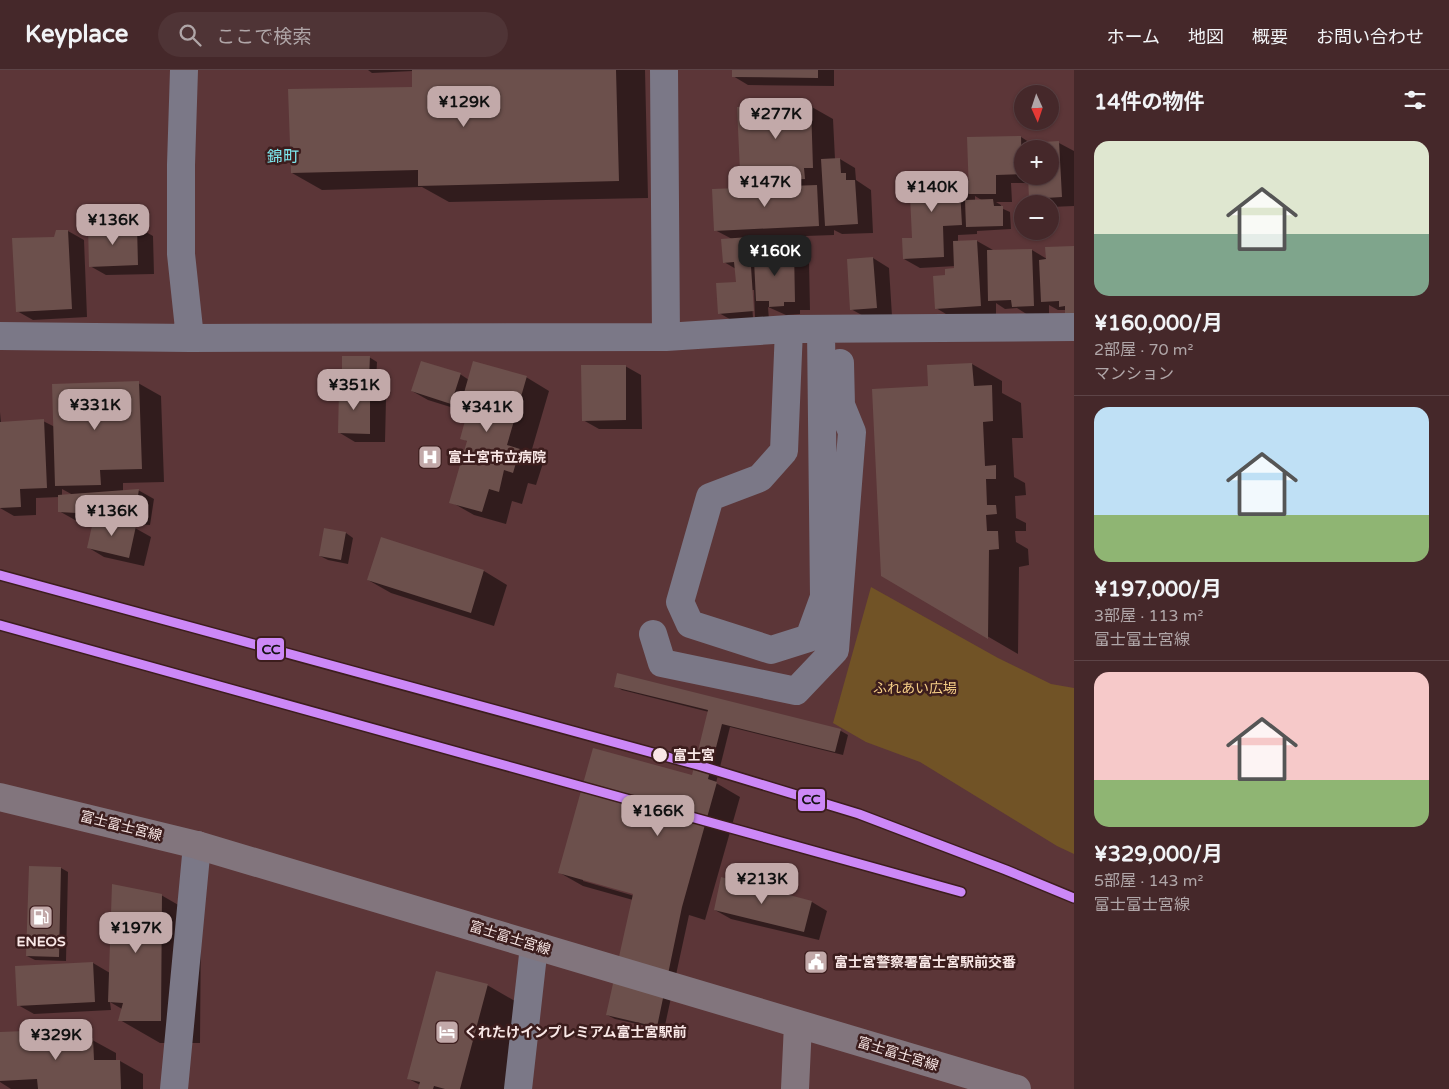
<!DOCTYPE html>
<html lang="ja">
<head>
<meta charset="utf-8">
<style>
  body { margin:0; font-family:"Varela Round","Noto Sans JP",sans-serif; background:#4f3436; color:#f1f3f6; height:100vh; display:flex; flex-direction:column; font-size:19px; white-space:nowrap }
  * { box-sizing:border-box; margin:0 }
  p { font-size:16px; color:#b0a6a8 }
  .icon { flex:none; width:28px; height:28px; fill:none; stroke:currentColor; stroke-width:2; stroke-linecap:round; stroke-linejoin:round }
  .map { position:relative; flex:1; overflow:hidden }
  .details { display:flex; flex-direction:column; background:#45282a; width:375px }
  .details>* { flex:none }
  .needle { width:32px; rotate:177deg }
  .tools { position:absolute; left:1014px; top:15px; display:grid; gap:10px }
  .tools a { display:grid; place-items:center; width:45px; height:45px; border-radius:50%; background:#45282a; box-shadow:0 1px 4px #0004,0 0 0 1px #5d4447; font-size:25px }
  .price { position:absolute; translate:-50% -42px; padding:0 11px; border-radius:10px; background:#c2a9a9; color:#111; font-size:16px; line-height:32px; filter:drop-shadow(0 1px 2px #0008) }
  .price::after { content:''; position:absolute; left:50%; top:30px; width:15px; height:11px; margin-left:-8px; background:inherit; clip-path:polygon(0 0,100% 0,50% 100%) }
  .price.selected { background:#222; color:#fff }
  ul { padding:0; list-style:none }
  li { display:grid; align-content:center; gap:10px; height:265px; padding:0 20px }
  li+li { border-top:1px solid #5d4447 }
  li span { display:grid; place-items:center; height:155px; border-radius:15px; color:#555 }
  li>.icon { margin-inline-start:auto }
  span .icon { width:90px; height:90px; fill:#fffc; stroke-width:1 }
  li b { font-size:21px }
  h2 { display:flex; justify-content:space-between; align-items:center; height:60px; padding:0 20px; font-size:21px }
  header { display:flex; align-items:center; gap:30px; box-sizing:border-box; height:70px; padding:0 25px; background:#45282a; border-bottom:1px solid #5d4447 }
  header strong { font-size:24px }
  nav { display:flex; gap:28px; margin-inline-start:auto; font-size:18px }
  .search { width:350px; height:45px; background:#4f3436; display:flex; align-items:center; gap:12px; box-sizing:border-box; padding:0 18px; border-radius:28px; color:#b0a6a8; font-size:19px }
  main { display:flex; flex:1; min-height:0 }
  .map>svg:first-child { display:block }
</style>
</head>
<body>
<header>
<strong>Keyplace</strong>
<div class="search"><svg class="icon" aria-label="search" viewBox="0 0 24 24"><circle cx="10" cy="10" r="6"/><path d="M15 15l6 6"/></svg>ここで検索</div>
<nav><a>ホーム</a><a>地図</a><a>概要</a><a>お問い合わせ</a></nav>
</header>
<main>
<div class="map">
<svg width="1074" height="1019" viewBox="0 0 1074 1019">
  <rect width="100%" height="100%" fill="#5c3638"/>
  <!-- green -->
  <path fill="#715326" d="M 871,517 L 998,588 L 1051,614 L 1074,618 L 1074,784 L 1057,776 L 920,692 L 866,672 L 833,653 Z"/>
  <!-- shadow -->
  <path fill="#0007" fill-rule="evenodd" d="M 368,0 L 645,0 L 648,128 L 449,132 L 422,117 L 322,120 L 292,103 L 414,18 L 413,1 L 372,3 Z
    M 733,0 L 834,0 L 834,16 L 748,15 L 733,6 Z
    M 810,36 L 833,49 L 835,89 L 840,89 L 855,98 L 856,110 L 871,120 L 873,163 L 842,164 L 834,160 L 834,165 L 749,168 L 764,177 L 764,181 L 793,181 L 809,190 L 810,240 L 800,240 L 800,244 L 786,245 L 768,237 L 769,250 L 735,252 L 719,243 L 737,213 L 736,199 L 724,192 L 732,169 L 715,160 L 796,117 L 791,114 L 765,115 L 742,102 ZM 751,220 L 754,220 L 755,247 L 753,248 Z
    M 1021,67 L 1032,74 L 1059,73 L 1074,81 L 1074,136 L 1050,137 L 1050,134 L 1040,134 L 1030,128 L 1030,113 L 1011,113 L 1012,132 L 996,132 L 1001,135 L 1001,138 L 1010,142 L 1011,159 L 977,161 L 977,164 L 958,165 L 958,172 L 977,171 L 993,180 L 1032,180 L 1047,189 L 1074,177 L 1066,240 L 1058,240 L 1049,235 L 1049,244 L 1028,245 L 1017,238 L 1005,239 L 996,233 L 996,245 L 951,247 L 936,238 L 946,206 L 956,199 L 956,196 L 920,198 L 904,189 L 914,169 L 959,104 L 969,110 ZM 1022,79 L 1050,79 L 1050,106 L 1022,106 ZM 975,126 L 983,131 L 975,131 Z
    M 137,157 L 153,166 L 154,204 L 106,205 L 90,196 L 89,158 Z
    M 68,161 L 84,170 L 87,247 L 33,250 L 17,241 L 55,168 Z
    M 873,188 L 889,198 L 892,246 L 867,248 L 851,239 Z
    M 369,287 L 377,292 L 376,312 L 351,312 L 343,307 Z
    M 972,294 L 1002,311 L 1002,323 L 1021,333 L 1023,368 L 1012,368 L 1014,407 L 1025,413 L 1026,425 L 1015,426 L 1016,448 L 1026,453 L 1026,461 L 1015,461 L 1016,472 L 1028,479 L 1029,495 L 1019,497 L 1018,584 L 882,505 L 930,317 Z
    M 625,296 L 641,305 L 642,359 L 599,359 L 583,350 Z
    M 460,304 L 469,310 L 526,307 L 549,321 L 530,386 L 543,393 L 536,415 L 528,413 L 522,434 L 512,431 L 506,454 L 474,445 L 451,432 L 468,372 L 462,368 L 467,349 L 459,344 L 460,340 L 428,330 L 412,321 Z
    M 138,313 L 161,326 L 164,412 L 123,413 L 123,421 L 138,420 L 154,429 L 150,455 L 121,453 L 135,458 L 151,467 L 144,496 L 104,487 L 89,478 L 94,451 L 75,450 L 59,441 L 59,427 L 36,428 L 36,445 L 14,446 L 0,438 L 0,342 L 1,353 L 43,351 L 55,357 ZM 62,419 L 73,425 L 62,426 Z
    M 340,320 L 370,320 L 386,329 L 385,372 L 355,372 L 340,363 Z
    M 346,463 L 353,468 L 348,494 L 328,490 L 320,486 Z
    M 382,469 L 484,501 L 507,515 L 494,556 L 391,523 L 368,510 Z
    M 618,605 L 841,661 L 848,665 L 843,685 L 730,657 L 716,713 L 740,727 L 705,850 L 689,845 L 664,960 L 615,949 L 607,945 L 633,830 L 583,816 L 560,803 L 693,707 L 709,642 L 622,620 L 615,616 ZM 583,809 L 639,824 L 638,827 L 583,811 Z
    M 61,798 L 68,802 L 66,891 L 35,890 L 27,886 Z
    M 722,809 L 812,832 L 827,841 L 819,870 L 731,849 L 715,840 Z
    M 161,825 L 201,848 L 200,973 L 160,973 L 120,950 L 122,939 L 110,932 L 111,940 L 34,944 L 18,935 L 93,893 L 110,903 Z
    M 487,915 L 527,938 L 506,1019 L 419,1019 L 420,1015 L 409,1009 Z
    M 74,960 L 116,983 L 116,991 L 120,991 L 143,1004 L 143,1019 L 11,1019 L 0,1012 L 0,964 Z"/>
  <!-- building -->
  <path fill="#6c504c" d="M 412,0 L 616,0 L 619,111 L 418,116 L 418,100 L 291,103 L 288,19 L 412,17 Z
    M 732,0 L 818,0 L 818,8 L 732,7 Z
    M 811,35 L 813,98 L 804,98 L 805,109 L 781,110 L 780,101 L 740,102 L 737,37 Z
    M 1021,66 L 1022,104 L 996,105 L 996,124 L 969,124 L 967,67 Z
    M 1059,71 L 1062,127 L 1029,129 L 1028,106 L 1050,106 L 1050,79 L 1027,79 L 1026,73 Z
    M 840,88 L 841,103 L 846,103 L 846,110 L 855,110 L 858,154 L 825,156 L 821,89 Z
    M 959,102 L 962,155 L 943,156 L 944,187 L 903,189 L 902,168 L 912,168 L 909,104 Z
    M 817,115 L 819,156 L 714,161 L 712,119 Z
    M 993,129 L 994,136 L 1003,136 L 1003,156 L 966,157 L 965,130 Z
    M 137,155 L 138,195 L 89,197 L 88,156 Z
    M 56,160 L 68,160 L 72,239 L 16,242 L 12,168 L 54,167 Z
    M 749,167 L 754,241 L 718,244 L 716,213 L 736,212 L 734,192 L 723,193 L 721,169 Z
    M 977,170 L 981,236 L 935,239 L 933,206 L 945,205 L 945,199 L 954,198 L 953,171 Z
    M 1074,176 L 1074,245 L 1065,245 L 1065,236 L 1059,237 L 1059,231 L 1041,232 L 1039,190 L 1046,189 L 1045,177 Z
    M 794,179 L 795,232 L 784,232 L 784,236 L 769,237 L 769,231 L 756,231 L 754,190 L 762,189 L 762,180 Z
    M 1032,179 L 1034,236 L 1012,237 L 1011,230 L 988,231 L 987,180 Z
    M 873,187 L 877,238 L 850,240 L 847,189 Z
    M 342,286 L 370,286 L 369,309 L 342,308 Z
    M 421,291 L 461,303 L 451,334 L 411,321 Z
    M 473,291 L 527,306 L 507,375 L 520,379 L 513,403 L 504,400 L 499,422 L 489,419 L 482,442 L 449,433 L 467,371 L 460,369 L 466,347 L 458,344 Z
    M 972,293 L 974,316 L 992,315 L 993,351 L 983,352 L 985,396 L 996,395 L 996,409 L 986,409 L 987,435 L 996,435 L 997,444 L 986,445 L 987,461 L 998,461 L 999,479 L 989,480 L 988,569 L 881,506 L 872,319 L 928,316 L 927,295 Z
    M 581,295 L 626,295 L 626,350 L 582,351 Z
    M 139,311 L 142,399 L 100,400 L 101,415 L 55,416 L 52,314 Z
    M 339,319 L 370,319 L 370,364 L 338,363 Z
    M 44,349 L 47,418 L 20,419 L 21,437 L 0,438 L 0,352 Z
    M 139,419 L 135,446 L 58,442 L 58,425 Z
    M 94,447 L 136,456 L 129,488 L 87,478 Z
    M 324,458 L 346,462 L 341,490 L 319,486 Z
    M 381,467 L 484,500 L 471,543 L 367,510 Z
    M 617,603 L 841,659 L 835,682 L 722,654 L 708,709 L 717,712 L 682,837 L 657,957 L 606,945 L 633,824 L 558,803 L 593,678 L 692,705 L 708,640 L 614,617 Z
    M 29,796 L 61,797 L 59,887 L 26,886 Z
    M 721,807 L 812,831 L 804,862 L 714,840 Z
    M 112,814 L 162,824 L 161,951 L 118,951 L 123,933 L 108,932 Z
    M 93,892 L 95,932 L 17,936 L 15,896 Z
    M 436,901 L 488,914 L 460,1019 L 445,1019 L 434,1016 L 433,1019 L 418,1019 L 420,1012 L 407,1009 Z
    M 74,959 L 74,969 L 93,968 L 94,990 L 120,990 L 121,1019 L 38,1019 L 37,1009 L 0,1011 L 0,962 Z"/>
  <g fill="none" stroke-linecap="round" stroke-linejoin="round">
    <!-- minor -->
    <path stroke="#7b7887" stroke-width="28" d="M 184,0 L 181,95 L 181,184 L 190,268
      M 664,0 L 666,267
      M 789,259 L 784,381 L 760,408 L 710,427 L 680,532 L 690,554 L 771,580 L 809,568 L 824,527 L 821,259
      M 0,266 L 190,268 L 666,267 L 789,259 L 1074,257
      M 653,564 L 662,593 L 796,621 L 835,580 L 852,362 L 841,335 L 840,293
      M 174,1019 L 197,775
      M 518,1019 L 534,876"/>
    <!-- major -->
    <path stroke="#82757d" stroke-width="28" d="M 0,727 L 197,775 L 1017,1019
      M 795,1019 L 798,954"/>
    <!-- rail-1 casing -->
    <g stroke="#3c1d1d" stroke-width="12">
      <path id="rail-1" d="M 0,505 L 701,696 L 859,744 L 1006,800 L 1074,828
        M 0,555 L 961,822"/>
    </g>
    <!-- rail-1 -->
    <use href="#rail-1" stroke="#cc88f7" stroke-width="9"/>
  </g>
  <!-- icons -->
  <defs>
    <g id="hospital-square" transform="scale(1.25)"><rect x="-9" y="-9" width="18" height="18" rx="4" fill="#c2a9a9" stroke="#3c1d1d"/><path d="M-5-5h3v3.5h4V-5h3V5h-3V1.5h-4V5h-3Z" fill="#fff"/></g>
    <g id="fuel-square" transform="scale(1.25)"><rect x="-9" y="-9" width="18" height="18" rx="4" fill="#c2a9a9" stroke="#3c1d1d"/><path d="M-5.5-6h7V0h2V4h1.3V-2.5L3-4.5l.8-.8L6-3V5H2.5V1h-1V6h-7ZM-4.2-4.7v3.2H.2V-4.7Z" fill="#fff"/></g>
    <g id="civic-square" transform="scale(1.25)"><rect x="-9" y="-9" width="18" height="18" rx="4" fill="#c2a9a9" stroke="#3c1d1d"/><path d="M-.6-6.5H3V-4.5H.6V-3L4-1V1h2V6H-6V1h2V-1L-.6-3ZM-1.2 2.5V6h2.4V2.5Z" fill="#fff"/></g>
    <g id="hotel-square" transform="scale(1.25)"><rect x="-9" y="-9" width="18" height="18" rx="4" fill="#c2a9a9" stroke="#3c1d1d"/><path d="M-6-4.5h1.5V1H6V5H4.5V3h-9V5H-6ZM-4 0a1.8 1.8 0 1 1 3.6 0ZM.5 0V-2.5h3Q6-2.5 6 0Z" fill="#fff"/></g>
  </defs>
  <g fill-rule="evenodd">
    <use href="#hospital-square" x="430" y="387"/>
    <use href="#fuel-square" x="41" y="847"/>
    <use href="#civic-square" x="816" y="892"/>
    <use href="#hotel-square" x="447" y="962"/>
  </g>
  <!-- markers -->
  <circle fill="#f9e7e6" stroke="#3c1d1d" stroke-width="2" cx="660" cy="685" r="8"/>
  <g text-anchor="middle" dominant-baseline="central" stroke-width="5" stroke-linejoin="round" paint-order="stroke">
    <!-- poi labels -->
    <g font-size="14" font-weight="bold" fill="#f9e7e6" stroke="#3c1d1d" text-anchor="start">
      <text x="448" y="387">富士宮市立病院</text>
      <text x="41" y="871" text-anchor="middle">ENEOS</text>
      <text x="834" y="892">富士宮警察署富士宮駅前交番</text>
      <text x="464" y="962">くれたけインプレミアム富士宮駅前</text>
    </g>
    <!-- park labels -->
    <g font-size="14" fill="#f7cf87" stroke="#3c1d1d">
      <text x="915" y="618">ふれあい広場</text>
    </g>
    <!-- stop labels -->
    <g font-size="14" font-weight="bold" fill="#f9e7e6" stroke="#3c1d1d" text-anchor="start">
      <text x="673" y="685">富士宮</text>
    </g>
    <!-- street labels -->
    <g font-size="14" fill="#f9e7e6" stroke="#3c1d1d">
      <text transform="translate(121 756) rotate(14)">富士富士宮線</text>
      <text transform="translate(510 868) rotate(17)">富士富士宮線</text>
      <text transform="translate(898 984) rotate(17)">富士富士宮線</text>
    </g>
    <!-- quarter labels -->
    <g font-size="16" fill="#7de8ef" stroke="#3c1d1d">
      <text x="283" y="87">錦町</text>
    </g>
  </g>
  <g stroke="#3c1d1d" stroke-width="2">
    <rect x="256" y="567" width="29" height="24" rx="5" fill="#cc88f7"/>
    <rect x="797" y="718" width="29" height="24" rx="5" fill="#cc88f7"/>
  </g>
  <g font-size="14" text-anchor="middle" font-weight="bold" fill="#111">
    <text x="271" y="584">CC</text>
    <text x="811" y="734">CC</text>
  </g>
</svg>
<div class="tools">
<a><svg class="needle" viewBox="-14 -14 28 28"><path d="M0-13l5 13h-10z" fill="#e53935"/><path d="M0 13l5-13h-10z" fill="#b0a6a8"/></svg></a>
<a>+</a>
<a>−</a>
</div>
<b class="price" style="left:464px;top:58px">¥129K</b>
<b class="price" style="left:776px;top:70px">¥277K</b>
<b class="price" style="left:765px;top:138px">¥147K</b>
<b class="price" style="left:932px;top:143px">¥140K</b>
<b class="price" style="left:113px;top:176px">¥136K</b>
<b class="price selected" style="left:775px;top:207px">¥160K</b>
<b class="price" style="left:354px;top:341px">¥351K</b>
<b class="price" style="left:95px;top:361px">¥331K</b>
<b class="price" style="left:487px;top:363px">¥341K</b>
<b class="price" style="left:112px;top:467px">¥136K</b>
<b class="price" style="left:658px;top:767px">¥166K</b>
<b class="price" style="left:762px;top:835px">¥213K</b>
<b class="price" style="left:136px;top:884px">¥197K</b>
<b class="price" style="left:56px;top:991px">¥329K</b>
</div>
<section class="details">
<h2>14件の物件<svg class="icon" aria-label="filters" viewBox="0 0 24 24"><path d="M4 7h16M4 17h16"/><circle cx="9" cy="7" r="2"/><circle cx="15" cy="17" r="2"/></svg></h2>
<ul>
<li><span style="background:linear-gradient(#dfe7d0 60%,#7fa58c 0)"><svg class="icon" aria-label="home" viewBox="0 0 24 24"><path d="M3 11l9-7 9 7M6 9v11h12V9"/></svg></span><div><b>¥160,000/月</b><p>2部屋 · 70 m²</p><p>マンション</p></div></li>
<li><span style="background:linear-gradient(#bfe0f5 70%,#8fb573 0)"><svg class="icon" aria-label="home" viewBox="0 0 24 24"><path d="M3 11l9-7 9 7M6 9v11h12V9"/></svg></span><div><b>¥197,000/月</b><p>3部屋 · 113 m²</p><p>富士富士宮線</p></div></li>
<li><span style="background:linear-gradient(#f6c9c9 70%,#8fb573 0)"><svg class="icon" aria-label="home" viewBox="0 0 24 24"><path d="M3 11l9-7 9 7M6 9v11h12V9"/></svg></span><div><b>¥329,000/月</b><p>5部屋 · 143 m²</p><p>富士富士宮線</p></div></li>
</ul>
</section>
</main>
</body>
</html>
